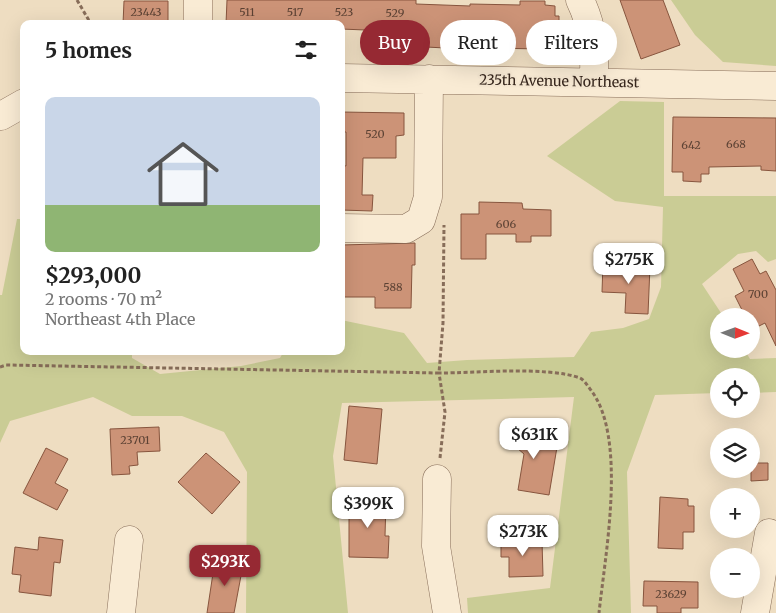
<!DOCTYPE html>
<html lang="en">
<head>
<meta charset="utf-8">
<style>
  body { margin:0; font-family:Merriweather,serif; background:#f2f2f2; color:#222; height:100vh; display:flex; flex-direction:column; font-size:19px; white-space:nowrap }
  * { box-sizing:border-box; margin:0 }
  p { font-size:16px; color:#767676 }
  .icon { flex:none; width:28px; height:28px; fill:none; stroke:currentColor; stroke-width:2; stroke-linecap:round; stroke-linejoin:round }
  .map { position:relative; flex:1; overflow:hidden }
  .drawer { position:absolute; left:20px; top:20px; width:325px; height:335px; display:flex; flex-direction:column; background:#fff; border-radius:10px; box-shadow:0 5px 20px #0002 }
  .drawer>* { flex:none }
  .banner { position:absolute; left:360px; top:20px; width:340px; height:45px; display:flex; gap:10px }
  .needle { width:32px; rotate:91deg }
  .buttons { position:absolute; left:710px; top:308px; display:grid; gap:10px }
  .buttons a { display:grid; place-items:center; width:50px; height:50px; border-radius:50%; background:#fff; box-shadow:0 5px 20px #0002; font-size:25px }
  .price { position:absolute; translate:-50% -42px; padding:0 11px; border-radius:10px; background:#fff; color:#222; font-size:16px; line-height:32px; filter:drop-shadow(0 1px 2px #0008) }
  .price::after { content:''; position:absolute; left:50%; top:30px; width:15px; height:11px; margin-left:-8px; background:inherit; clip-path:polygon(0 0,100% 0,50% 100%) }
  .price.selected { background:#962933; color:#fff }
  ul { padding:0; list-style:none }
  li { display:grid; align-content:center; gap:10px; height:265px; padding:0 25px }
  li span { display:grid; place-items:center; height:155px; border-radius:10px; color:#555 }
  li>.icon { margin-inline-start:auto }
  span .icon { width:90px; height:90px; fill:#fffc; stroke-width:1 }
  li b { font-size:21px }
  h2 { display:flex; justify-content:space-between; align-items:center; height:60px; padding:0 25px; font-size:21px }
  .pill { padding:0 18px; border-radius:22px; background:#fff; box-shadow:0 5px 20px #0002; font-size:18px; line-height:45px }
  .pill.selected { background:#962933; color:#fff }
  .map>svg:first-child { display:block }
</style>
</head>
<body>
<div class="map">
<svg width="776" height="613" viewBox="0 0 776 613">
  <rect width="100%" height="100%" fill="#eeddc1"/>
  <!-- green -->
  <path fill="#cacc95" d="M 671,0 L 776,0 L 776,66 L 723,62 L 695,35 Z
    M 620,101 L 664,102 L 664,196 L 776,196 L 776,259 L 768,262 L 756,251 L 738,254 L 702,284 L 723,316 L 719,316 L 719,349 L 744,349 L 750,359 L 776,358 L 776,392 L 751,393 L 751,376 L 719,376 L 719,393 L 655,395 L 627,472 L 631,613 L 468,613 L 467,598 L 550,588 L 574,397 L 342,403 L 333,456 L 348,613 L 246,613 L 247,472 L 224,432 L 182,416 L 132,416 L 93,397 L 10,421 L 0,443 L 0,295 L 2,295 L 17,219 L 24,219 L 24,351 L 132,351 L 132,358 L 160,374 L 241,366 L 280,358 L 284,351 L 341,351 L 341,320 L 404,333 L 427,363 L 467,360 L 574,357 L 591,332 L 623,328 L 649,319 L 661,287 L 663,207 L 615,201 L 547,156 Z"/>
  <!-- building -->
  <path fill="#cc9377" stroke="#87553e" d="M 227,0 L 416,0 L 416,4 L 470,6 L 470,4 L 520,5 L 520,1 L 545,1 L 545,5 L 555,6 L 555,16 L 559,16 L 559,33 L 542,32 L 542,49 L 486,48 L 486,35 L 478,35 L 479,32 L 445,31 L 445,48 L 389,45 L 390,31 L 341,29 L 341,24 L 226,24 Z
    M 620,0 L 663,0 L 680,45 L 641,59 Z
    M 124,1 L 168,1 L 168,24 L 123,24 Z
    M 341,112 L 404,113 L 404,135 L 396,136 L 396,158 L 363,158 L 362,195 L 373,195 L 372,211 L 341,210 L 341,165 L 346,166 L 346,132 L 341,132 Z
    M 673,117 L 776,118 L 776,171 L 761,170 L 761,166 L 709,167 L 709,174 L 701,174 L 701,182 L 683,181 L 683,172 L 672,172 Z
    M 479,202 L 522,203 L 523,209 L 551,210 L 551,236 L 531,236 L 531,242 L 516,242 L 516,234 L 486,234 L 486,259 L 461,259 L 461,214 L 479,214 Z
    M 415,243 L 415,265 L 412,265 L 411,308 L 375,308 L 375,297 L 341,297 L 341,245 Z
    M 752,259 L 760,274 L 766,271 L 776,290 L 776,346 L 765,323 L 751,330 L 751,316 L 745,316 L 735,296 L 744,291 L 733,269 Z
    M 603,263 L 650,266 L 648,314 L 625,313 L 626,293 L 602,292 Z
    M 349,406 L 382,409 L 377,464 L 344,460 Z
    M 513,422 L 529,436 L 558,441 L 549,495 L 518,490 L 524,454 L 503,436 Z
    M 159,427 L 160,451 L 137,452 L 138,465 L 129,466 L 130,474 L 112,475 L 110,429 Z
    M 46,448 L 68,459 L 55,483 L 68,490 L 57,510 L 23,493 Z
    M 206,453 L 240,482 L 212,514 L 178,482 Z
    M 751,463 L 768,463 L 768,480 L 751,481 Z
    M 660,497 L 688,499 L 688,506 L 694,506 L 694,532 L 683,532 L 683,549 L 658,548 Z
    M 349,500 L 386,501 L 385,536 L 389,536 L 388,558 L 349,557 Z
    M 522,536 L 522,541 L 542,541 L 543,576 L 509,577 L 509,557 L 501,557 L 501,537 Z
    M 39,537 L 63,540 L 60,563 L 54,562 L 51,596 L 19,592 L 21,575 L 12,574 L 15,547 L 38,550 Z
    M 215,560 L 243,565 L 234,613 L 207,613 Z
    M 644,581 L 698,582 L 698,608 L 681,608 L 681,613 L 657,613 L 657,606 L 643,606 Z"/>
  <g fill="none" stroke-linecap="round" stroke-linejoin="round">
    <!-- minor casing -->
    <g stroke="#876d59" stroke-width="29">
      <path id="minor" d="M 198,0 L 198,24
        M 580,0 C 593,27 595,51 594,81
        M 341,78 L 776,86
        M 1,116 L 24,103
        M 341,228 L 406,229 L 421,220 L 428,197 L 429,79
        M 437,479 L 436,546 L 447,613
        M 121,613 L 129,540
        M 755,613 L 769,533"/>
    </g>
    <!-- path -->
    <path stroke="#876d59" stroke-width="3" stroke-dasharray="4 2.5" stroke-linecap="butt" d="M 77,0 L 91,24
      M 0,367 L 6,365 L 439,373 L 443,323 L 444,225
      M 440,458 L 445,412 L 439,373 C 476,373 547,366 580,378 C 584,380 587,385 590,389 C 628,436 605,555 599,613"/>
    <!-- minor -->
    <use href="#minor" stroke="#f9ebd4" stroke-width="28"/>
  </g>
  <g text-anchor="middle" dominant-baseline="central" stroke-width="4.5" stroke-linejoin="round" paint-order="stroke">
    <!-- number labels -->
    <g font-size="11" fill="#5c4234">
      <text x="146" y="12">23443</text>
      <text x="247" y="12">511</text>
      <text x="295" y="12">517</text>
      <text x="344" y="12">523</text>
      <text x="395" y="13">529</text>
      <text x="375" y="134">520</text>
      <text x="736" y="144">668</text>
      <text x="691" y="145">642</text>
      <text x="506" y="224">606</text>
      <text x="393" y="287">588</text>
      <text x="758" y="294">700</text>
      <text x="135" y="440">23701</text>
      <text x="671" y="594">23629</text>
    </g>
    <!-- street labels -->
    <g font-size="14" fill="#37271d" stroke="#f5e7d1">
      <text transform="translate(559 81) rotate(1)">235th Avenue Northeast</text>
    </g>
  </g>
</svg>
<div class="buttons">
<a><svg class="needle" viewBox="-14 -14 28 28"><path d="M0-13l5 13h-10z" fill="#e53935"/><path d="M0 13l5-13h-10z" fill="#767676"/></svg></a>
<a><svg class="icon" aria-label="locate" viewBox="0 0 24 24"><circle cx="12" cy="12" r="6"/><path d="M12 2v4M12 18v4M2 12h4M18 12h4"/></svg></a>
<a><svg class="icon" aria-label="layers" viewBox="0 0 24 24"><path d="M12 4l9 5-9 5-9-5zM3 14l9 5 9-5"/></svg></a>
<a>+</a>
<a>−</a>
</div>
<b class="price" style="left:629px;top:285px">$275K</b>
<b class="price" style="left:534px;top:460px">$631K</b>
<b class="price" style="left:368px;top:529px">$399K</b>
<b class="price" style="left:523px;top:557px">$273K</b>
<b class="price selected" style="left:225px;top:587px">$293K</b>
<div class="banner">
<a class="pill selected">Buy</a>
<a class="pill">Rent</a>
<a class="pill">Filters</a>
</div>
<section class="drawer">
<h2>5 homes<svg class="icon" aria-label="filters" viewBox="0 0 24 24"><path d="M4 7h16M4 17h16"/><circle cx="9" cy="7" r="2"/><circle cx="15" cy="17" r="2"/></svg></h2>
<ul>
<li><span style="background:linear-gradient(#c9d6e8 70%,#8fb573 0)"><svg class="icon" aria-label="home" viewBox="0 0 24 24"><path d="M3 11l9-7 9 7M6 9v11h12V9"/></svg></span><div><b>$293,000</b><p>2 rooms · 70 m²</p><p>Northeast 4th Place</p></div></li>
</ul>
</section>
</div>
</body>
</html>
